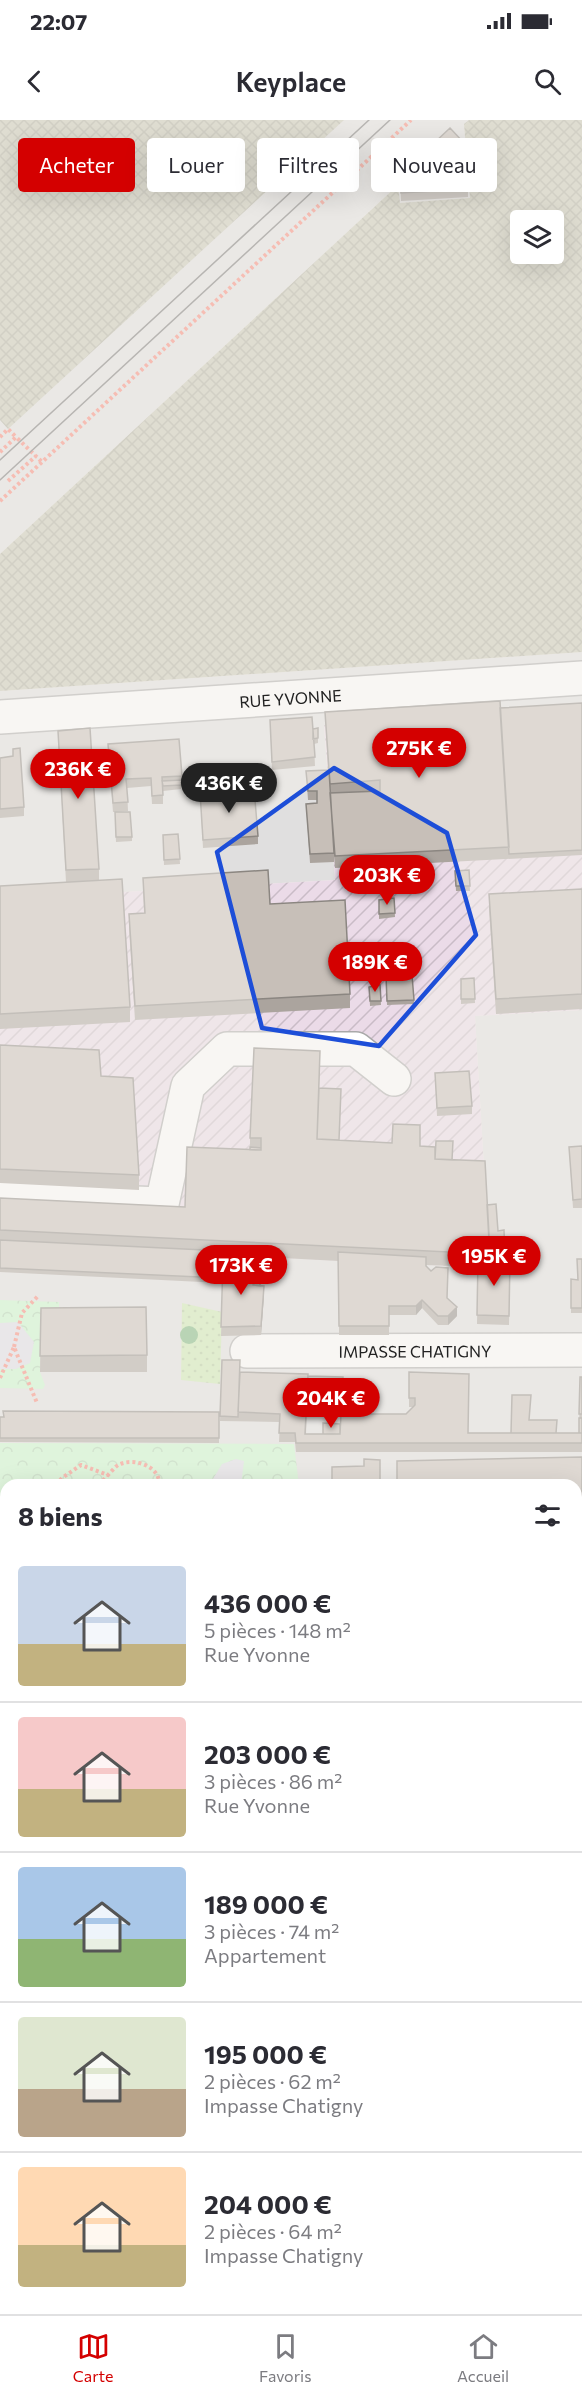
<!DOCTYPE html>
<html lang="fr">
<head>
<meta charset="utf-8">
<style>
  body { margin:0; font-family:Commissioner,sans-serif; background:#f7f7f7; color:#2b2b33; height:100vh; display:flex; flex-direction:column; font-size:22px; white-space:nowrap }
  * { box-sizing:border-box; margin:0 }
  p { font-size:20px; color:#7c7c81 }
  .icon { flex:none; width:33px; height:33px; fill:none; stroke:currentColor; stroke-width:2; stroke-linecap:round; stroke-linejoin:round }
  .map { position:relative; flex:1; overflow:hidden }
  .drawer { position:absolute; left:0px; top:1359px; width:582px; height:836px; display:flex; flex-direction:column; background:#fff; border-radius:18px 18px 0 0; box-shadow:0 6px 24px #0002 }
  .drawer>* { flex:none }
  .guide { position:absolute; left:18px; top:18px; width:546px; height:54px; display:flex; gap:12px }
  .tools { position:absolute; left:510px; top:90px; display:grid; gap:12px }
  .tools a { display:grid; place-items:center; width:54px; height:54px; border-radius:6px; background:#fff; box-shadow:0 6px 24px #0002; font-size:30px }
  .price { position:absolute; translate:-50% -51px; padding:0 14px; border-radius:21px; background:#d40000; color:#fff; font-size:20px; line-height:39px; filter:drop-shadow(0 2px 3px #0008) }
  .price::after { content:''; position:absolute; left:50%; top:36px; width:18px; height:14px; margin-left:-9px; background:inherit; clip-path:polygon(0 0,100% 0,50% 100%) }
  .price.current { background:#222; color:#fff }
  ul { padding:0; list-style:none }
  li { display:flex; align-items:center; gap:18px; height:150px; padding:0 18px }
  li+li { border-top:2px solid #e1e1e2 }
  li span { display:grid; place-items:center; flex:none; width:168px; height:120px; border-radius:6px; color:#555 }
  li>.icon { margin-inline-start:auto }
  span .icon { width:72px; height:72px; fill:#fffc; stroke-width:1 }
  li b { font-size:26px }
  h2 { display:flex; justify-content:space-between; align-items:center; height:72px; padding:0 18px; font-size:26px }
  .chip { padding:0 21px; border-radius:6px; background:#fff; box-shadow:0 6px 24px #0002; font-size:21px; line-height:54px }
  .chip.current { background:#d40000; color:#fff }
  .status { display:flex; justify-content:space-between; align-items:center; height:42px; padding:0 30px; background:#fff; direction:ltr }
  .status svg { height:16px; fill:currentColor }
  header { display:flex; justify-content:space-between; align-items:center; height:78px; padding:0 18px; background:#fff; font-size:27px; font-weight:600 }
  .menu { display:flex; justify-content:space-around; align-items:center; height:84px; border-top:2px solid #e1e1e2; background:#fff; font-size:16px; color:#7c7c81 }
  .menu a { display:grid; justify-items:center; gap:3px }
  .menu .current { color:#d40000 }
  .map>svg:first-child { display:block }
</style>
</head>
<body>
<div class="status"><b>22:07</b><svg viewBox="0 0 49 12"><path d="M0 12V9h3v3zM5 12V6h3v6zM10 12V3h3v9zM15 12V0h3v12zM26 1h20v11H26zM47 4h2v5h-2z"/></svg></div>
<header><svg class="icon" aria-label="back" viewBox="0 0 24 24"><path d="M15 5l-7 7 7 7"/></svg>Keyplace<svg class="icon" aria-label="search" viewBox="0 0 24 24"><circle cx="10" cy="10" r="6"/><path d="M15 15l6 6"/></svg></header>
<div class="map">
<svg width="582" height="2194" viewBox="0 0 582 2194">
  <defs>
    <pattern id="industrial-furrows" width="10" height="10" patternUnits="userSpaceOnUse" patternTransform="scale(1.5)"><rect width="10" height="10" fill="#ebdbe8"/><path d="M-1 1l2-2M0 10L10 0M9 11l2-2" fill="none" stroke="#c9bcc7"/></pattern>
    <pattern id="construction-cross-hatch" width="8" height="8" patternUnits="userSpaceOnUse" patternTransform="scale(1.5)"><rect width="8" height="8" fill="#c7c7b4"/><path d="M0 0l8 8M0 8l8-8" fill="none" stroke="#abab9a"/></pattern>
    <pattern id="grass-dots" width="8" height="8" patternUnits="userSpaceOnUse" patternTransform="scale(1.5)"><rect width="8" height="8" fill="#cdebb0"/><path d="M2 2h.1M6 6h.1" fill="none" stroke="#b0c997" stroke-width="1.8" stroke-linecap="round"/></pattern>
    <pattern id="park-crowns" width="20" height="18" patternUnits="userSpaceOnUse" patternTransform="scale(1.5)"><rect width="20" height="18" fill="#c8facc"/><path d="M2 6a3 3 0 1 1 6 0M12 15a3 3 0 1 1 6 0" fill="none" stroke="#acd6af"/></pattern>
  </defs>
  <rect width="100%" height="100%" fill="#f2efe9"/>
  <!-- residential -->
  <path fill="#e0dfdf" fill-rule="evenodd" d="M 0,0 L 469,0 L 464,4 L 470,78 L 399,83 L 397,66 L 0,434 Z
    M 582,532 L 582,587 L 324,605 L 335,760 L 0,779 L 0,571 Z
    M 582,890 L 582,2194 L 0,2194 L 0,1124 L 490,1147 L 475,896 ZM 6,1365 L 576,1365 L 576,2188 L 6,2188 Z"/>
  <!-- industrial -->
  <path fill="url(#industrial-furrows)" d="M 582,587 L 582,890 L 475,896 L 490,1148 L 0,1124 L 0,779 L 335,760 L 324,605 Z"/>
  <!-- construction -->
  <path fill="url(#construction-cross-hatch)" fill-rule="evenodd" d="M 0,0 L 344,0 L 8,309 L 0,300 Z
    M 469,0 L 582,0 L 582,532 L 0,571 L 0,434 L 398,65 L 400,83 L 470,78 L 464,4 ZM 520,100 L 554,100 L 554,134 L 520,134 Z"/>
  <!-- grass -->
  <path fill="url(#grass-dots)" d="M 182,1183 L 222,1192 L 220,1264 L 181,1260 Z"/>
  <!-- park -->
  <path fill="url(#park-crowns)" d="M 0,1180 L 59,1182 L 59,1203 L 41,1205 L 40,1252 L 45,1265 L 43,1269 L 0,1268 Z
    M 0,1323 L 294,1324 L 299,1365 L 6,1365 L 6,1489 L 0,1489 Z"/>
  <!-- plaza -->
  <path fill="#dddde8" d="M 18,1202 L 34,1222 L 30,1243 L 16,1249 L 0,1249 L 0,1203 Z
    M 236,1339 L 244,1341 L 241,1365 L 212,1365 L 213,1359 L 222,1344 Z"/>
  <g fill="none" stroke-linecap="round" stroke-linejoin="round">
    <!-- minor casing -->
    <g stroke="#a9a9a9" stroke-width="36">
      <g id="minor">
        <path id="s1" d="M 0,597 L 582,558"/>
        <path d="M 0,1078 L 162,1084 L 188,966 L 227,929 L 356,929 L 394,959"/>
        <path id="s2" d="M 247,1231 L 582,1230"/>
        <path d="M 576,1511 L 582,1511"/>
        <path d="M 0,1521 L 6,1521"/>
        <path d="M 576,1851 L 582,1851"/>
        <path d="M 0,1859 L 6,1859"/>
        <path d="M 349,2194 L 582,2189"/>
      </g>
    </g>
    <!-- path -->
    <path stroke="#fa8072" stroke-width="4" stroke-dasharray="3 3" stroke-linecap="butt" d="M 0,317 L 8,309 L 16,317
      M 0,332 L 16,317 L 42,342
      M 8,361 L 36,336
      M 0,381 L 411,0
      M 14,1227 L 22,1193 L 39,1175
      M 0,1258 L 14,1227 L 37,1283
      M 56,1365 L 62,1358 L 81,1345 L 108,1355 C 111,1352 115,1347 118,1345 C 133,1337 161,1346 159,1365
      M 99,1365 L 108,1355
      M 0,1382 L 6,1376
      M 0,1407 L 6,1407
      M 0,1459 L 6,1466
      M 0,1468 L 6,1467"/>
    <!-- minor -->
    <use href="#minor" stroke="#fff" stroke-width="33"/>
    <!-- tram -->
    <path stroke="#707070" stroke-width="1.5" d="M 0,340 L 369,0
      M 0,360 L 390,0"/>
  </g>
  <!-- trees -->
  <circle fill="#74b475" cx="189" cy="1215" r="9"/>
  <!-- wall -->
  <path fill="#aba49e" d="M 400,55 L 468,69 L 468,77 L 401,81 Z
    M 582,583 L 582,735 L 335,748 L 334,736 L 334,742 L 310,743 L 306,684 L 317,683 L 317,680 L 308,680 L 306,651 L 328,650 L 325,592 L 500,588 Z
    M 270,600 L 313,609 L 318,608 L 318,623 L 314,624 L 315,646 L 272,650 Z
    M 58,611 L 99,749 L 99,761 L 130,887 L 130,902 L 0,909 L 0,766 L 66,762 Z
    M 108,624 L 182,656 L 181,669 L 163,671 L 163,684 L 152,684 L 151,666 L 127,668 L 128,691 L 113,692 Z
    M 13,629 L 24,687 L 24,696 L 0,698 L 0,638 L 13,636 Z
    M 200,672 L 258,716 L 258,724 L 203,728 Z
    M 115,692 L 132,717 L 132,721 L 116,722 Z
    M 178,714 L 180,744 L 164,745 L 163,715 Z
    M 469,750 L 470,771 L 456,771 L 455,751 Z
    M 143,758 L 270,784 L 350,874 L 350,888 L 135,900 L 129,808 L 129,794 L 144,793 Z
    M 582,769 L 582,889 L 496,894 L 489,789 L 489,774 Z
    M 394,778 L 395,797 L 379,799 L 379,780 Z
    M 386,856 L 414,880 L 414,884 L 387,885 Z
    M 474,858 L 475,883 L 461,884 L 461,859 Z
    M 380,865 L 381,885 L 370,886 L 369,867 Z
    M 0,925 L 101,956 L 139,1055 L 139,1070 L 0,1063 Z
    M 320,946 L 319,968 L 339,1020 L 420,1026 L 452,1040 L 487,1085 L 498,1111 L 505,1138 L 510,1138 L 509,1205 L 477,1204 L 478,1147 L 426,1145 L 426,1146 L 447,1178 L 457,1196 L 448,1205 L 438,1205 L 422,1188 L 416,1195 L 389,1195 L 389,1215 L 339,1215 L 339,1141 L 245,1136 L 245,1142 L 254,1163 L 260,1166 L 264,1175 L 261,1215 L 221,1216 L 223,1157 L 222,1163 L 0,1152 L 0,1078 L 185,1087 L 250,1030 L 250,1018 Z
    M 435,953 L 472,986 L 472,994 L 437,996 Z
    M 582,1026 L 582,1088 L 573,1088 L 569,1027 Z
    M 582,1139 L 582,1193 L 571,1193 L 571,1159 L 577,1160 Z
    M 41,1188 L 147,1235 L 147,1252 L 40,1252 Z
    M 222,1240 L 240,1252 L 308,1258 L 343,1257 L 342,1289 L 307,1290 L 307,1286 L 306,1314 L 323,1314 L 340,1304 L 406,1294 L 413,1287 L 409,1287 L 409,1252 L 468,1313 L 511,1313 L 530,1300 L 556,1313 L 579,1313 L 580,1257 L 582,1257 L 582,1332 L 296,1332 L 295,1322 L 279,1322 L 280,1302 L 220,1301 Z
    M 219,1292 L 219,1323 L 0,1322 L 0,1297 Z
    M 582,1337 L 582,1389 L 576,1389 L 576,1365 Z
    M 0,1571 L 6,1571 L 6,1629 L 0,1629 Z
    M 576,1573 L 582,1573 L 582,1656 L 576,1656 Z
    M 0,1688 L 3,1705 L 3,1722 L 0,1723 Z
    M 576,1738 L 582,1738 L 582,1822 L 576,1822 Z
    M 0,1781 L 6,1781 L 6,1833 L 0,1833 Z
    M 0,1876 L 6,1876 L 6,2143 L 0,2110 Z
    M 576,1883 L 582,1883 L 582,1974 L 576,1974 Z
    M 576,2072 L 582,2072 L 582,2091 L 576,2091 Z
    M 576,2110 L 582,2110 L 582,2163 L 576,2163 Z"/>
  <!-- shaded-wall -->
  <path fill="#8b8681" d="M 264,1166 L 264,1175 L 261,1215 L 261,1206 Z
    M 422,1180 L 422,1188 L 416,1195 L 416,1186 Z
    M 457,1187 L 457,1196 L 448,1205 L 448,1196 Z"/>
  <!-- building -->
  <path fill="#c7bfb8" stroke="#8b8681" stroke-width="1.5" d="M 450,8 L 465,24 L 468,69 L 401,73 L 400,55 Z
    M 500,581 L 509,727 L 335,736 L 330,673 L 380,671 L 380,660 L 330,664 L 325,592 Z
    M 582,583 L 582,730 L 509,734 L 500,588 Z
    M 312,597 L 315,637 L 272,642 L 270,600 Z
    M 90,608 L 99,749 L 66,750 L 58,611 Z
    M 318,608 L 318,618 L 313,619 L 313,609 Z
    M 179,619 L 182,656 L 162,657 L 163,675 L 152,676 L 151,658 L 126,659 L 128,682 L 113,683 L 108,624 Z
    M 20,628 L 24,687 L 0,689 L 0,638 L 13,636 L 13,629 Z
    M 329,650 L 334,733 L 310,734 L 306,684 L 317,683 L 317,671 L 308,671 L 306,651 Z
    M 182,660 L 181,665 L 163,666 L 162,661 Z
    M 254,668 L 258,716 L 203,720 L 200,672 Z
    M 115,692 L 130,692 L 132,717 L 116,717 Z
    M 178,714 L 180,739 L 164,740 L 163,715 Z
    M 268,750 L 270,784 L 345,780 L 350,874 L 135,886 L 129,794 L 145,793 L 143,758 Z
    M 469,750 L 470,766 L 456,766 L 455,751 Z
    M 122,759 L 130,887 L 0,894 L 0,766 Z
    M 582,769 L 582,874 L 496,879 L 489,774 Z
    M 394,778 L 395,793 L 379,794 L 379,780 Z
    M 412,855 L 414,880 L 387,881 L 386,856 Z
    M 474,858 L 475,879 L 461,879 L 461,859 Z
    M 380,865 L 381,881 L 370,881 L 369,867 Z
    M 0,925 L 99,930 L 101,956 L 133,958 L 139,1055 L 0,1049 Z
    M 254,928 L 320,931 L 317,1019 L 392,1023 L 393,1004 L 420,1005 L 420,1026 L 435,1027 L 435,1039 L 485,1041 L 490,1134 L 0,1110 L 0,1078 L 185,1087 L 187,1027 L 261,1030 L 261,1018 L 250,1018 Z
    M 469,951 L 472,986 L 437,988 L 435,953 Z
    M 319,968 L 341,969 L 339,1020 L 317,1019 Z
    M 436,1021 L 453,1021 L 452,1040 L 435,1039 Z
    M 582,1026 L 582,1079 L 573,1080 L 569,1027 Z
    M 250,1027 L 261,1028 L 261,1030 L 250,1030 Z
    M 496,1084 L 498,1111 L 504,1110 L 505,1138 L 490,1139 L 487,1085 Z
    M 0,1120 L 245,1132 L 245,1142 L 223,1141 L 222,1158 L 0,1148 Z
    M 338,1132 L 426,1137 L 426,1146 L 431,1151 L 436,1147 L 448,1148 L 447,1178 L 457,1187 L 448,1196 L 438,1196 L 422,1180 L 416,1186 L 389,1186 L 389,1206 L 339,1206 Z
    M 510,1138 L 509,1196 L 477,1195 L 478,1139 Z
    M 577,1139 L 582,1139 L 582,1188 L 571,1188 L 571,1159 L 578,1160 Z
    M 223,1141 L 254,1143 L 253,1165 L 264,1166 L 261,1206 L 221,1207 Z
    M 254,1163 L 260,1163 L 260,1166 L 254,1165 Z
    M 146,1187 L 147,1235 L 40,1236 L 41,1188 Z
    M 222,1240 L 240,1240 L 238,1297 L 220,1296 Z
    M 240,1252 L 308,1254 L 305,1314 L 340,1314 L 341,1294 L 406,1294 L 415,1285 L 415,1278 L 409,1278 L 409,1252 L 469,1254 L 468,1313 L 582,1313 L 582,1323 L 296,1323 L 295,1313 L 279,1313 L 280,1294 L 238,1292 Z
    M 308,1256 L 343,1257 L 342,1285 L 307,1285 Z
    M 580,1257 L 582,1257 L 582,1294 L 579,1294 Z
    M 512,1275 L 531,1275 L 529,1300 L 557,1300 L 556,1313 L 511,1313 Z
    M 3,1291 L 219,1292 L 219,1318 L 0,1318 L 0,1297 L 4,1297 Z
    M 579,1298 L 582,1298 L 582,1313 L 579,1313 Z
    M 323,1303 L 340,1304 L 340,1314 L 323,1314 Z
    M 582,1337 L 582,1377 L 576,1377 L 576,1365 L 397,1365 L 397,1341 Z
    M 364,1339 L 380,1340 L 380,1365 L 332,1365 L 332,1347 L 364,1346 Z
    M 380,1362 L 396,1362 L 396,1365 L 380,1365 Z
    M 0,1571 L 6,1571 L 6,1612 L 0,1612 Z
    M 576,1573 L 582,1573 L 582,1629 L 576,1629 Z
    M 582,1641 L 582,1652 L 576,1652 L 576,1642 Z
    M 0,1688 L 3,1705 L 0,1706 Z
    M 576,1738 L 582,1738 L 582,1796 L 576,1796 Z
    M 0,1781 L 6,1781 L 6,1824 L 0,1824 Z
    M 576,1808 L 582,1808 L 582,1818 L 576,1818 Z
    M 0,1876 L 6,1876 L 6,2015 L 0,2015 Z
    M 576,1883 L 582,1883 L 582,1957 L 576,1957 Z
    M 0,2015 L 6,2015 L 6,2126 L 0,2094 Z
    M 576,2072 L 582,2072 L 582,2086 L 576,2087 Z
    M 576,2110 L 582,2110 L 582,2151 L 576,2151 Z"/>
  <!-- marked area -->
  <path d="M0 0H582V2194H0ZM 334,648 L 447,713 L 476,815 L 379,926 L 262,908 L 217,732 Z" fill="#f2efe9" fill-opacity=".55" fill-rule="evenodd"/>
  <path fill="none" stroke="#1d4ed8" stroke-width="4.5" stroke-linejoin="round" d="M 334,648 L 447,713 L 476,815 L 379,926 L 262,908 L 217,732 Z"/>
  <g text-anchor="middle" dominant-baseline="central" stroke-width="6" stroke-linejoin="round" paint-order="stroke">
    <!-- street labels -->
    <g font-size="16" fill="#222" stroke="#fff">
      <text stroke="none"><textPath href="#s1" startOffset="291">RUE YVONNE</textPath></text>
      <text stroke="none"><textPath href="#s2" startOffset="168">IMPASSE CHATIGNY</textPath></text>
    </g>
  </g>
</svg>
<div class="tools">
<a><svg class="icon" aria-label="layers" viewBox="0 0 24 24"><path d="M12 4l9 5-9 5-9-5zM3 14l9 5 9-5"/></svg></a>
</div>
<b class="price" style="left:419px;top:659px">275K €</b>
<b class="price" style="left:78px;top:680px">236K €</b>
<b class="price current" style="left:229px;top:694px">436K €</b>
<b class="price" style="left:387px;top:786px">203K €</b>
<b class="price" style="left:375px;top:873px">189K €</b>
<b class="price" style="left:494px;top:1167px">195K €</b>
<b class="price" style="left:241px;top:1176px">173K €</b>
<b class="price" style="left:331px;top:1309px">204K €</b>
<div class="guide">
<a class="chip current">Acheter</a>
<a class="chip">Louer</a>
<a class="chip">Filtres</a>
<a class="chip">Nouveau</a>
</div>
<section class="drawer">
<h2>8 biens<svg class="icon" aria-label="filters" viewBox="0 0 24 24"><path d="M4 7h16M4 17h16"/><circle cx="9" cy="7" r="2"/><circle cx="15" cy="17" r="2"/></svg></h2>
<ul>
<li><span style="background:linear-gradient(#c9d6e8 65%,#c2b280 0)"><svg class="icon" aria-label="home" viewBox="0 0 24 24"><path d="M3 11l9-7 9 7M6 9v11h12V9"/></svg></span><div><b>436 000 €</b><p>5 pièces · 148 m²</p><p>Rue Yvonne</p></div></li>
<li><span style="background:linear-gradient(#f6c9c9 60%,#c2b280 0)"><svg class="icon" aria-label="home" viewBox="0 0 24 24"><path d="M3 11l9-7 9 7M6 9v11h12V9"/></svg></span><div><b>203 000 €</b><p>3 pièces · 86 m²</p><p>Rue Yvonne</p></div></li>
<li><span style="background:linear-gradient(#a9c7e8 60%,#8fb573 0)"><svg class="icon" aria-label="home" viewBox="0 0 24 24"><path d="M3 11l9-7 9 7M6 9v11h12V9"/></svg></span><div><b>189 000 €</b><p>3 pièces · 74 m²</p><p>Appartement</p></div></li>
<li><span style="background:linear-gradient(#dfe7d0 60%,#b9a48a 0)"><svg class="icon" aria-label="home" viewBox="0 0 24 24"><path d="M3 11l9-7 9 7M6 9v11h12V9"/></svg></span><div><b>195 000 €</b><p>2 pièces · 62 m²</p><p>Impasse Chatigny</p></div></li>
<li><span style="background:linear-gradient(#ffd9b3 65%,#c2b280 0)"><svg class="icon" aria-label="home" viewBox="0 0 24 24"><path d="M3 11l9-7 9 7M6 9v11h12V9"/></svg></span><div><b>204 000 €</b><p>2 pièces · 64 m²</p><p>Impasse Chatigny</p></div></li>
</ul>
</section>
</div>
<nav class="menu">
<a class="current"><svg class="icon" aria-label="map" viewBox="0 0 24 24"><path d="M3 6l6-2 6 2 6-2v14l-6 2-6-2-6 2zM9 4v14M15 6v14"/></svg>Carte</a>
<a><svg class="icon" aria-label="saved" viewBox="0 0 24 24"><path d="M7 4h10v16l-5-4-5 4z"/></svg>Favoris</a>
<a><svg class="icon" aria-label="home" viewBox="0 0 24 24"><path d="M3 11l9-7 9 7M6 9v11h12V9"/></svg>Accueil</a>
</nav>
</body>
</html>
